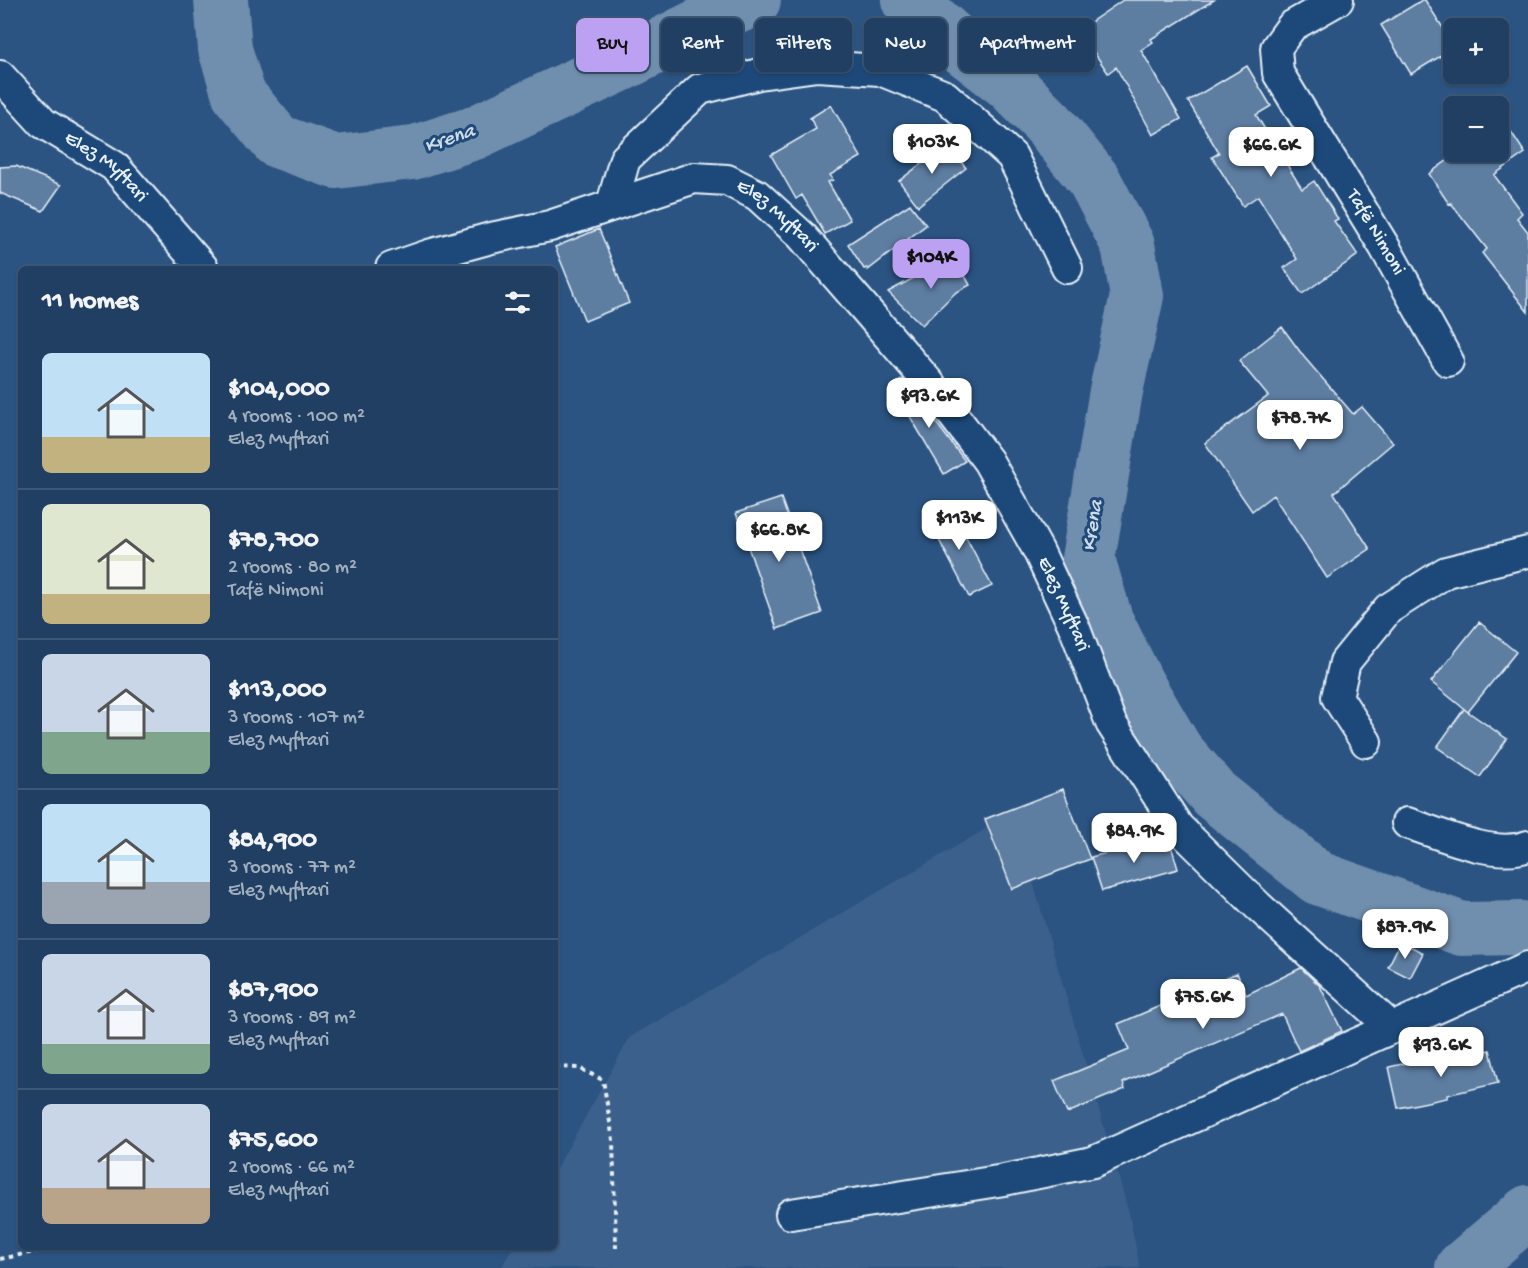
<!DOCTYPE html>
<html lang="en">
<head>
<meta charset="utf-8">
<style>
  body { margin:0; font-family:"Gochi Hand",sans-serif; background:#2d4a6b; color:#f1f3f6; height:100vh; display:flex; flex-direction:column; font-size:22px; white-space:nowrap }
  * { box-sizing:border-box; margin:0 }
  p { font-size:20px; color:#a2afbe }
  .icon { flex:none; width:33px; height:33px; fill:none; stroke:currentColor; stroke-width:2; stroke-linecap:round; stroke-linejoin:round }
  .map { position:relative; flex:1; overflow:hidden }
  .side { position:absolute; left:18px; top:266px; width:540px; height:984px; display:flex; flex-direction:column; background:#203f62; border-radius:9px; box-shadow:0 2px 4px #0004,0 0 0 2px #3d5877 }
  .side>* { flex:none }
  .banner { position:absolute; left:576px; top:18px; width:570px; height:54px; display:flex; gap:12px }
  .tools { position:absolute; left:1443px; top:18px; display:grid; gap:12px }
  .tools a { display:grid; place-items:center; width:66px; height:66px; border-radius:9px; background:#203f62; box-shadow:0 2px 4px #0004,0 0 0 2px #3d5877; font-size:30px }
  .price { position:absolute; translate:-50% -51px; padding:0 14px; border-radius:12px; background:#fff; color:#222; font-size:20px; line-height:39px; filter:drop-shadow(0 2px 3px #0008) }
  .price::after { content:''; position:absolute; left:50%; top:36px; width:18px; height:14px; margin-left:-9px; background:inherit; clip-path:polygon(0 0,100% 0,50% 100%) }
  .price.on { background:#bca0f2; color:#111 }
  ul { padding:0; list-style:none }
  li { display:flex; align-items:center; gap:18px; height:150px; padding:0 24px }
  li+li { border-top:2px solid #3d5877 }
  li span { display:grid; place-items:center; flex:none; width:168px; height:120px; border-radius:9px; color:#555 }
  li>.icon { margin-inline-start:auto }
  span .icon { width:72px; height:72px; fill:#fffc; stroke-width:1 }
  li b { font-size:26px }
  h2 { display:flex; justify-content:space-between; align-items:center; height:72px; padding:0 24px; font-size:26px }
  .pill { padding:0 21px; border-radius:9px; background:#203f62; box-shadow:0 2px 4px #0004,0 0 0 2px #3d5877; font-size:21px; line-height:54px }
  .pill.on { background:#bca0f2; color:#111 }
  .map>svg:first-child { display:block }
</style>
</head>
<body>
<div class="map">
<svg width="1528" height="1268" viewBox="0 0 1528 1268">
  <rect width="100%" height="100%" fill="#2b5482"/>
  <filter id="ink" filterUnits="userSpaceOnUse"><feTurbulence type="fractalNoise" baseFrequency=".0167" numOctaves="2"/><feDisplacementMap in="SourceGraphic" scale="12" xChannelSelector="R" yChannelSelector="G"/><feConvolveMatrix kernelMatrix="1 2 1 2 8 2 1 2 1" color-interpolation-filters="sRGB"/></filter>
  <g filter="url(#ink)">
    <!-- built -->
    <path fill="#3a608b" d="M 1013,813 L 1129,1213 L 1140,1268 L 501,1268 L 513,1247 L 555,1246 L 555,1171 L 630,1037 Z"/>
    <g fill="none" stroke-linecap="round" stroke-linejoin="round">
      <!-- river -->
      <path stroke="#708ead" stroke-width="54" d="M 221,0 L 225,49 L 239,95 L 277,141 L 336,162 L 412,153 L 474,133 L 620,65 L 732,9 L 754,0
        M 908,0 L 920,9 L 965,50 L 1009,84 L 1048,123 L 1094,180 L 1128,245 L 1137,296 L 1116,391 L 1088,559 L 1106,620 L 1138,685 L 1176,750 L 1215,795 L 1318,878 L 1462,929 L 1522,928 L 1528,930
        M 1462,1268 L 1528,1212"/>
    </g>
    <!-- building -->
    <path fill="#5d7da1" stroke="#e8f1f8" stroke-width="1.5" d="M 1123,0 L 1214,0 L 1151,39 L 1153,42 L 1141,50 L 1181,119 L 1153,135 L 1116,67 L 1108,73 L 1079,30 Z
      M 1422,0 L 1425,0 L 1454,45 L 1454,48 L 1411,74 L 1381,25 Z
      M 1247,66 L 1271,106 L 1256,115 L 1302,189 L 1314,181 L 1338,219 L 1334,221 L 1358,255 L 1302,294 L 1284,268 L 1297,259 L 1258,196 L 1243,206 L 1212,157 L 1219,153 L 1188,101 Z
      M 831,105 L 861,157 L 830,175 L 833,180 L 828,182 L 850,220 L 825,234 L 802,195 L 796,199 L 771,155 L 816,129 L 810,118 Z
      M 1504,121 L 1525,153 L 1494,175 L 1522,213 L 1517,218 L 1528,232 L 1528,312 L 1482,253 L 1487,249 L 1451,203 L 1449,204 L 1429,174 L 1459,152 L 1498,152 L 1498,124 Z
      M 947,144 L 966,168 L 918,206 L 899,181 Z
      M 16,166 L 61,185 L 43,211 L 0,193 L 0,167 Z
      M 910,204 L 926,225 L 868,270 L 867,268 L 864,269 L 848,244 Z
      M 599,229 L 629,303 L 585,321 L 555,247 Z
      M 954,256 L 970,285 L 955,293 L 922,325 L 888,292 Z
      M 1282,327 L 1304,357 L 1353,414 L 1362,407 L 1393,443 L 1334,493 L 1370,549 L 1327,578 L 1273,495 L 1252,511 L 1205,443 L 1268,396 L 1239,361 Z
      M 903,379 L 965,461 L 944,474 L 892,386 Z
      M 781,498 L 822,613 L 777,629 L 736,513 Z
      M 949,505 L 992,586 L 969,597 L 927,517 Z
      M 1479,622 L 1516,652 L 1468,712 L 1431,682 Z
      M 1464,709 L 1507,739 L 1480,777 L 1437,747 Z
      M 1063,789 L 1090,859 L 1012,889 L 985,819 Z
      M 1165,838 L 1171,845 L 1178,869 L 1102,891 L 1091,857 Z
      M 1401,941 L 1423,953 L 1410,978 L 1388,967 Z
      M 1301,968 L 1320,986 L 1342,1031 L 1299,1051 L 1282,1014 L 1123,1083 L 1125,1089 L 1067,1113 L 1054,1081 L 1129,1050 L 1118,1024 L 1237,973 L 1246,995 Z
      M 1490,1050 L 1498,1083 L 1447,1095 L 1447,1098 L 1398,1108 L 1389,1067 L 1438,1056 L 1439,1061 Z"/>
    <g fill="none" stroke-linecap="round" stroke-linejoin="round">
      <!-- street casing -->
      <g stroke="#e8f1f8" stroke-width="34">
        <g id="street">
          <path id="s1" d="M 1338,0 L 1292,26 L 1276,48 L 1278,73 L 1384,246 L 1448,361"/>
          <path id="s2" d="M 0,76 L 43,123 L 114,166 L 203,268"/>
          <path d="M 612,204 L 625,159 L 700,89 L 759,74 L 817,66 L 880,70 L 945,96 L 1012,156 L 1067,268"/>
          <path id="s3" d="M 391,268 L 429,255 L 491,238 L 550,226 L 694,178 L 727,180 L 757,195 L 801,235 L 867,311 L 929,383 L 988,461 L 1038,550 L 1075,629 L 1111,723 L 1178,827 L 1258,906 L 1391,1027"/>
          <path d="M 1366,742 L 1337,697 L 1345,662 L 1388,609 L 1446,572 L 1528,552"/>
          <path d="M 1407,823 C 1441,834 1494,859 1528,846"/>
          <path d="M 791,1214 L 1004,1180 L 1093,1162 L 1528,967"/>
        </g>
      </g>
      <!-- path -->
      <path stroke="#e8f1f8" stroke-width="4" stroke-dasharray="4.5 4.5" stroke-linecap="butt" d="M 555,1067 L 579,1068 L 603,1080 L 613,1140 L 616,1248
        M 0,1259 L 63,1246"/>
      <!-- street -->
      <use href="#street" stroke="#1f4a7a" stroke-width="30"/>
    </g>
  </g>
  <g text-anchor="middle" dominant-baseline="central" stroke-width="6" stroke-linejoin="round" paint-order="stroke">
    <!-- street labels -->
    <g font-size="20" fill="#e8f1f8" stroke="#1f4a7a">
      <text stroke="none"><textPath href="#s2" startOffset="141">Elez Myftari</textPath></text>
      <text stroke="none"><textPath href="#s3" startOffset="412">Elez Myftari</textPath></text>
      <text stroke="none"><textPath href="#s1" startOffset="292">Tafë Nimoni</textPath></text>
      <text stroke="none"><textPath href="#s3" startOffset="898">Elez Myftari</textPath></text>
    </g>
    <!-- water labels -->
    <g font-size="21" font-style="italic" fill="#d0dde9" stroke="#1f4a7a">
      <text transform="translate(450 140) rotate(-19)">Krena</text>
      <text transform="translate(1094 526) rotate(-81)">Krena</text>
    </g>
  </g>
</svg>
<div class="tools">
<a>+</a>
<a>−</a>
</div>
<b class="price" style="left:932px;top:175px">$103K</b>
<b class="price" style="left:1271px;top:178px">$66.6K</b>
<b class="price on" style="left:931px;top:290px">$104K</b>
<b class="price" style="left:929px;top:429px">$93.6K</b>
<b class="price" style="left:1300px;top:451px">$78.7K</b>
<b class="price" style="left:959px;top:551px">$113K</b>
<b class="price" style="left:779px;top:563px">$66.8K</b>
<b class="price" style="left:1134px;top:864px">$84.9K</b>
<b class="price" style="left:1405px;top:960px">$87.9K</b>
<b class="price" style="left:1203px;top:1030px">$75.6K</b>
<b class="price" style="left:1441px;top:1078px">$93.6K</b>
<div class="banner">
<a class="pill on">Buy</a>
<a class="pill">Rent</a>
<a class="pill">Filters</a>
<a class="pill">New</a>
<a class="pill">Apartment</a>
</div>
<section class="side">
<h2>11 homes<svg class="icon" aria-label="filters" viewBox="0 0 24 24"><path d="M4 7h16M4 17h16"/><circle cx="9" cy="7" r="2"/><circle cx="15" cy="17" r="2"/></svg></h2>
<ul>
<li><span style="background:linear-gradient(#bfe0f5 70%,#c2b280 0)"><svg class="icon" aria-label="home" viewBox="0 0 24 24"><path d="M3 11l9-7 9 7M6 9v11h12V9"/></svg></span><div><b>$104,000</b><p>4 rooms · 100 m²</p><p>Elez Myftari</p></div></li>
<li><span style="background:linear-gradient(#dfe7d0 75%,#c2b280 0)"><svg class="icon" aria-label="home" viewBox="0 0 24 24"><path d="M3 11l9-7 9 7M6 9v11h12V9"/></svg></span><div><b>$78,700</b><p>2 rooms · 80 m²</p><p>Tafë Nimoni</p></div></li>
<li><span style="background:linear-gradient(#c9d6e8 65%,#7fa58c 0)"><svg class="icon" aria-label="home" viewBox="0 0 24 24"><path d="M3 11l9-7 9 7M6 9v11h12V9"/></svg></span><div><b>$113,000</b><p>3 rooms · 107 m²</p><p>Elez Myftari</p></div></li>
<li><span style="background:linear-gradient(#bfe0f5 65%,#9aa5b1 0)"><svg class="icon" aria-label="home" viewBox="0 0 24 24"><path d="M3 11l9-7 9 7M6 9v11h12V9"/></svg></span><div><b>$84,900</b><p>3 rooms · 77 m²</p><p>Elez Myftari</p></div></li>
<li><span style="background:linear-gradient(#c9d6e8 75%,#7fa58c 0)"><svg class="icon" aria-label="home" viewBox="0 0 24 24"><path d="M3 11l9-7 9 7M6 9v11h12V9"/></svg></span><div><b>$87,900</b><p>3 rooms · 89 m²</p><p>Elez Myftari</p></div></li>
<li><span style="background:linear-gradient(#c9d6e8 70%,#b9a48a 0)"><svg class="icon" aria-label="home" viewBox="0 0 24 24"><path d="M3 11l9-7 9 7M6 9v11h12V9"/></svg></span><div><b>$75,600</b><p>2 rooms · 66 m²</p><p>Elez Myftari</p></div></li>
</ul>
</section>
</div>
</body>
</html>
